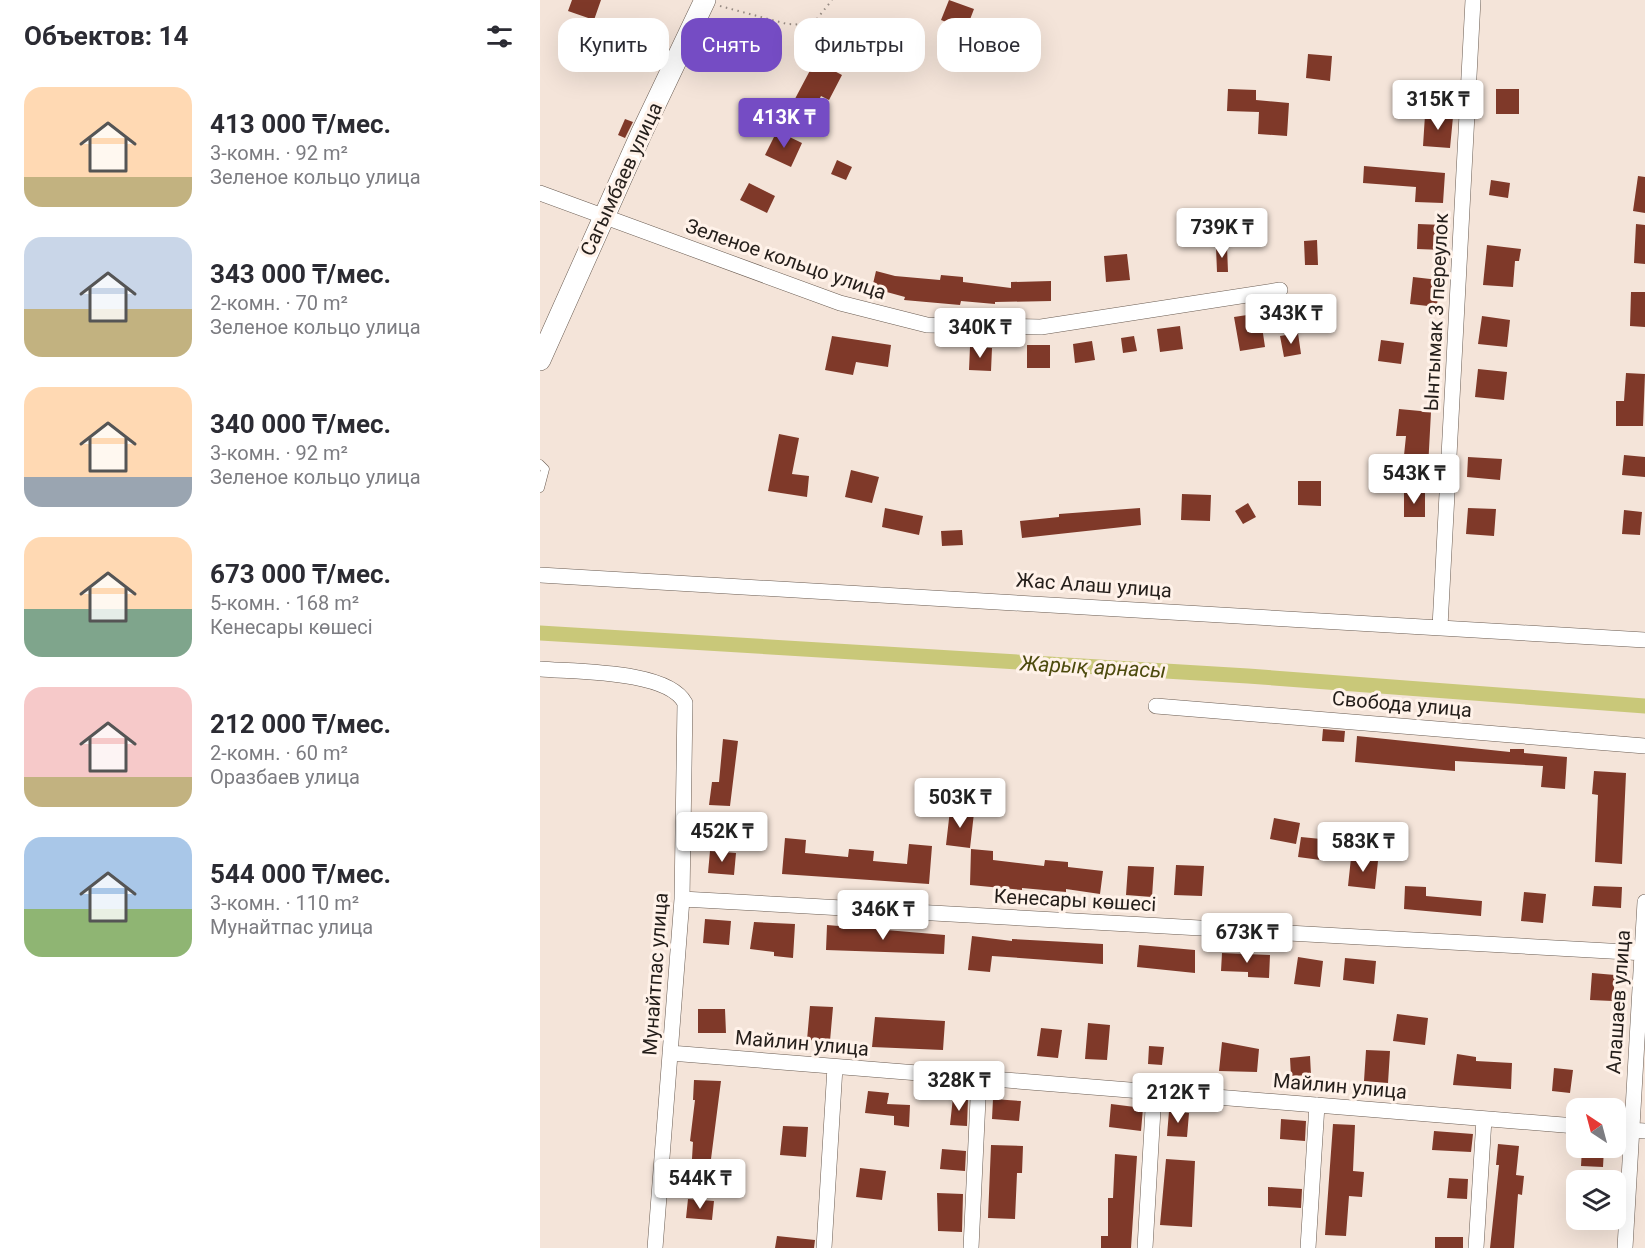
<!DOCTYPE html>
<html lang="ru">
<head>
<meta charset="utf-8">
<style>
  body { margin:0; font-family:Roboto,sans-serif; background:#f2f2f3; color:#2b2b33; height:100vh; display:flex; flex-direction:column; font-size:22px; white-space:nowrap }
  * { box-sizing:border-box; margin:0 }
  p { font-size:20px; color:#7c7c81 }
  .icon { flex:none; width:33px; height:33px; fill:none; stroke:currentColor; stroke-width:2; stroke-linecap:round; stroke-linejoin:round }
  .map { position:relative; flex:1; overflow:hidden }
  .drawer { display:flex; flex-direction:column; background:#fff; width:540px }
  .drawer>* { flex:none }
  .guide { position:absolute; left:18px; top:18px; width:570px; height:54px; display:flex; gap:12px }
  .needle { width:39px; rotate:324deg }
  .buttons { position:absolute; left:1026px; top:1098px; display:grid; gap:12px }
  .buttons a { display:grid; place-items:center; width:60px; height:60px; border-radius:12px; background:#fff; box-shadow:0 6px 24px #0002; font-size:30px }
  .price { position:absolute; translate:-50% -51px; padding:0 14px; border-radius:6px; background:#fff; color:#222; font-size:20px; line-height:39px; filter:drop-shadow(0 2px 3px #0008) }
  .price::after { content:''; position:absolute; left:50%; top:36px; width:18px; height:14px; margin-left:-9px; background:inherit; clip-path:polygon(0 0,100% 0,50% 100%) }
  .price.on { background:#754cc4; color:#fff }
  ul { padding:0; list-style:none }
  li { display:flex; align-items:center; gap:18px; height:150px; padding:0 24px }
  li span { display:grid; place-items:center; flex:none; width:168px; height:120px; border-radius:18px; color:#555 }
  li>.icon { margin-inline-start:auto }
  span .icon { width:72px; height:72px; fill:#fffc; stroke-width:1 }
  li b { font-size:26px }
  h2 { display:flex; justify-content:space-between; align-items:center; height:72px; padding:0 24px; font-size:26px }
  .pill { padding:0 21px; border-radius:18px; background:#fff; box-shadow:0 6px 24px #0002; font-size:21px; line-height:54px }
  .pill.on { background:#754cc4; color:#fff }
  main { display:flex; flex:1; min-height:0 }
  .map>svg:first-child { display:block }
</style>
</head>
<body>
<main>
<section class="drawer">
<h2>Объектов: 14<svg class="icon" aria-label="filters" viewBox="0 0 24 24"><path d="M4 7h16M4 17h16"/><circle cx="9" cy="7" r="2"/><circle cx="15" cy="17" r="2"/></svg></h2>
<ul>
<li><span style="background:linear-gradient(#ffd9b3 75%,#c2b280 0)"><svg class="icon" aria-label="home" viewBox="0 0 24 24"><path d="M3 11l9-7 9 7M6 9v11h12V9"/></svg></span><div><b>413 000 ₸/мес.</b><p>3-комн. · 92 m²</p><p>Зеленое кольцо улица</p></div></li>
<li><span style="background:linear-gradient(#c9d6e8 60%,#c2b280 0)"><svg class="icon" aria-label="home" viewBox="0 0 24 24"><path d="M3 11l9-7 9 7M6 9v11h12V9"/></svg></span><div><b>343 000 ₸/мес.</b><p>2-комн. · 70 m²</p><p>Зеленое кольцо улица</p></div></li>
<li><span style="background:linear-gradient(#ffd9b3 75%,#9aa5b1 0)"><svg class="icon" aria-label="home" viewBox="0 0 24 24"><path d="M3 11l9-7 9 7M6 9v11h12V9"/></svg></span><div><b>340 000 ₸/мес.</b><p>3-комн. · 92 m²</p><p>Зеленое кольцо улица</p></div></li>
<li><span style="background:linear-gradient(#ffd9b3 60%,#7fa58c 0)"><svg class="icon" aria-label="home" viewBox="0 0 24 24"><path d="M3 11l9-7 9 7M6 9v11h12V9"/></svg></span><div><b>673 000 ₸/мес.</b><p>5-комн. · 168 m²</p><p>Кенесары көшесі</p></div></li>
<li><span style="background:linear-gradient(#f6c9c9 75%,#c2b280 0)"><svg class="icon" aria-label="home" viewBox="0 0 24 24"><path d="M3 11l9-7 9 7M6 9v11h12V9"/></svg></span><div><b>212 000 ₸/мес.</b><p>2-комн. · 60 m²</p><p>Оразбаев улица</p></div></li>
<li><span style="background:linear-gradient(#a9c7e8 60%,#8fb573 0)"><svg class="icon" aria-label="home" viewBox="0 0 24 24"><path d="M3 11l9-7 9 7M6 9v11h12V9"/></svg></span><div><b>544 000 ₸/мес.</b><p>3-комн. · 110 m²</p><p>Мунайтпас улица</p></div></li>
</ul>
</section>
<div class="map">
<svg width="1105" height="1248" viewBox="0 0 1105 1248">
  <rect width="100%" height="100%" fill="#f4e4d9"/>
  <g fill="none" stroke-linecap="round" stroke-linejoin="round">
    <!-- canal -->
    <path stroke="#c9c879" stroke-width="15" d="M 0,633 L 708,676 L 1105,706"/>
  </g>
  <!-- building -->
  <path fill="#7f3929" d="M 32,0 L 61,0 L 54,20 L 28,11 Z
    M 409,0 L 434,9 L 426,30 L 401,20 Z
    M 768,54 L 792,56 L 790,81 L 766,78 Z
    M 275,61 L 302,75 L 289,100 L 281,96 L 268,122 L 248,112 Z
    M 688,89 L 716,90 L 716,100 L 749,103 L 747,136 L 718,134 L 719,112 L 687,111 Z
    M 956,89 L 979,89 L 979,114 L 956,114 Z
    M 885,115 L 913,117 L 910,148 L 883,146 Z
    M 85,119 L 93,122 L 85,138 L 78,135 Z
    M 237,131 L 262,143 L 251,167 L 225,155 Z
    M 297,160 L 312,167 L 306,180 L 291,174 Z
    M 824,166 L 905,173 L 903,203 L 875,202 L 876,187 L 823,183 Z
    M 1098,176 L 1105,177 L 1105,213 L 1093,211 Z
    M 951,180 L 970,183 L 968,198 L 949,195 Z
    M 209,183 L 235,196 L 227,213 L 200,200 Z
    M 878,224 L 904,225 L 903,250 L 877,249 Z
    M 1096,224 L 1105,225 L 1105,264 L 1094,263 Z
    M 777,240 L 778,265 L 765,265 L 764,241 Z
    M 947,245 L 981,249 L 979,261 L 975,261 L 973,287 L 943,285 Z
    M 687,246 L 688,272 L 677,272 L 676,247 Z
    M 587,254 L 590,280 L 566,282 L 564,256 Z
    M 336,271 L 355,276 L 400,280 L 401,275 L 423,277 L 423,282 L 471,288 L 471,282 L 511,281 L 511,301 L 455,302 L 455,304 L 421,301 L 420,305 L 364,300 L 365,297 L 332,288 Z
    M 873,277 L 899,280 L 897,307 L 870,304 Z
    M 1091,292 L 1105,292 L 1105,327 L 1090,326 Z
    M 720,313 L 725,347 L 700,351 L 694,317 Z
    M 942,316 L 970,320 L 967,347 L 938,344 Z
    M 640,326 L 643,349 L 620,352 L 617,329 Z
    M 758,333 L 761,354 L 744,357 L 740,336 Z
    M 292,336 L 351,345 L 348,367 L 316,362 L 313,375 L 285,370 Z
    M 594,336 L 597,351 L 583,353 L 581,338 Z
    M 841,340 L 864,343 L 861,364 L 838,361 Z
    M 552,341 L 555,360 L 535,363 L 533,344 Z
    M 487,345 L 510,345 L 510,368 L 487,368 Z
    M 430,347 L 452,348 L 451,371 L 429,370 Z
    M 938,369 L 967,372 L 964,400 L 935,397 Z
    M 1086,373 L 1105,374 L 1103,426 L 1076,426 L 1076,401 L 1084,401 Z
    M 859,409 L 891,412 L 888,468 L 863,465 L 866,436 L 856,436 Z
    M 239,434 L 259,438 L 252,474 L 269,476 L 267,497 L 228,491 Z
    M 1084,455 L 1105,457 L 1105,477 L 1082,475 Z
    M 928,457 L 962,459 L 960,480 L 927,477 Z
    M 311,470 L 339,477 L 332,503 L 305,497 Z
    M 758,481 L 781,481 L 781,506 L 758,505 Z
    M 864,492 L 885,493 L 885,517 L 864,517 Z
    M 642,494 L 671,495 L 670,521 L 641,520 Z
    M 708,503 L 716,517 L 703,524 L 695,511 Z
    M 345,508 L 383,516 L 379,535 L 342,527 Z
    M 600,508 L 601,525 L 482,538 L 480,521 L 519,517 L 519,514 Z
    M 928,508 L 956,509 L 954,536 L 926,534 Z
    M 1084,510 L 1102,512 L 1100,535 L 1082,534 Z
    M 422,530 L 423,545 L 402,546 L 401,531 Z
    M 783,729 L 805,731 L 804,742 L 782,741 Z
    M 817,736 L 970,752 L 970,749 L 984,749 L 984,753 L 1027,757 L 1025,789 L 1001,787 L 1003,766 L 915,761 L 915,771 L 815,762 Z
    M 183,739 L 198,741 L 190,806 L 169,805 L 172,782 L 179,782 Z
    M 1054,771 L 1086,773 L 1082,864 L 1055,862 L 1058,795 L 1052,794 Z
    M 410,810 L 434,813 L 430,848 L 406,845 Z
    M 734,818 L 760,823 L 756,844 L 730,839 Z
    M 761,837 L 791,840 L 788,861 L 758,857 Z
    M 245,838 L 266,840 L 265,853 L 308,857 L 309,849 L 334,851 L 333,861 L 367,864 L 369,844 L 392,846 L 389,884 L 242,874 Z
    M 431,849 L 453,851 L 453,860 L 504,866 L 505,860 L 528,862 L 528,867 L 563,871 L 560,894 L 526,889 L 526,892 L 482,888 L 482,890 L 430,885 Z
    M 170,851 L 196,853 L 194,875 L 168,873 Z
    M 811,858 L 838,861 L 835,889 L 808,886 Z
    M 636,865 L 664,866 L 662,896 L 634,895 Z
    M 588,866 L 614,867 L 612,897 L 586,895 Z
    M 865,886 L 886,887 L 886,896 L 942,901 L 941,916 L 864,909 Z
    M 1054,886 L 1082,887 L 1081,908 L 1052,906 Z
    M 984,892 L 1006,894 L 1003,923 L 981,921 Z
    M 165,919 L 191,921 L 189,945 L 163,943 Z
    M 214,922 L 255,924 L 253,958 L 234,956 L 234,952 L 210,949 Z
    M 287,925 L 405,935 L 404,954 L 286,950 Z
    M 432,936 L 472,941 L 472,939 L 563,944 L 563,964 L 452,956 L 450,972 L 428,970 Z
    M 599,945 L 655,950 L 655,973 L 597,967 Z
    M 682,953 L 730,955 L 729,978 L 708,977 L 708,972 L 681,971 Z
    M 758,957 L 783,961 L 780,987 L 754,984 Z
    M 805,958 L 836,961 L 834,984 L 803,980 Z
    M 1052,973 L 1075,975 L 1073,1001 L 1050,1000 Z
    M 270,1006 L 293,1007 L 290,1041 L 267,1040 Z
    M 158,1009 L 185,1009 L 186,1033 L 158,1033 Z
    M 857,1014 L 888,1018 L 885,1045 L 853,1041 Z
    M 335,1017 L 405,1021 L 403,1050 L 332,1047 Z
    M 548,1023 L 570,1025 L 567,1060 L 545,1059 Z
    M 501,1028 L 522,1030 L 518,1058 L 497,1056 Z
    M 682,1042 L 719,1049 L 717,1072 L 679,1071 Z
    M 609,1046 L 624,1047 L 622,1065 L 608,1064 Z
    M 826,1050 L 850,1051 L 848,1083 L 824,1081 Z
    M 917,1054 L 936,1057 L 936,1061 L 972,1063 L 971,1089 L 913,1085 Z
    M 770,1056 L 771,1075 L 751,1076 L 750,1058 Z
    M 1014,1068 L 1033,1070 L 1030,1093 L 1012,1091 Z
    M 154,1080 L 181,1081 L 171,1159 L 180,1160 L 179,1177 L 151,1175 L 153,1142 L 150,1141 L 155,1100 L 153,1100 Z
    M 328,1091 L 349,1093 L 347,1104 L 370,1105 L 369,1127 L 354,1125 L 354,1116 L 325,1113 Z
    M 413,1097 L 428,1099 L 427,1126 L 410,1125 Z
    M 453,1099 L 481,1101 L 479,1121 L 452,1119 Z
    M 571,1104 L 603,1108 L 601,1131 L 569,1127 Z
    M 629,1111 L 649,1113 L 647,1137 L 627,1136 Z
    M 741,1119 L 766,1121 L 765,1141 L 740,1139 Z
    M 793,1124 L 815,1125 L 813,1171 L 824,1172 L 822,1197 L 809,1196 L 806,1236 L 785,1235 Z
    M 243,1126 L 268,1127 L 266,1157 L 240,1155 Z
    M 894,1131 L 933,1134 L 931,1152 L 892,1150 Z
    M 958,1144 L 979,1146 L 976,1175 L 984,1176 L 982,1195 L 978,1194 L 974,1248 L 950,1248 L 959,1165 L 956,1165 Z
    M 451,1145 L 483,1146 L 482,1173 L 477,1173 L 475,1219 L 448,1218 Z
    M 1042,1148 L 1064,1148 L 1063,1167 L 1041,1166 Z
    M 402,1149 L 426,1151 L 425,1171 L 400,1169 Z
    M 575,1154 L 597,1156 L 591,1248 L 561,1248 L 561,1236 L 568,1236 L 568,1198 L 573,1198 Z
    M 626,1159 L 655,1161 L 652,1227 L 620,1225 Z
    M 320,1168 L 346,1171 L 342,1200 L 316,1197 Z
    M 909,1178 L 928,1179 L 927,1199 L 907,1198 Z
    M 728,1187 L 762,1189 L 761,1208 L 728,1206 Z
    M 397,1193 L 423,1194 L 422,1232 L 398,1231 Z
    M 148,1199 L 174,1201 L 172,1220 L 146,1218 Z
    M 237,1236 L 275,1240 L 274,1248 L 235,1248 Z
    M 895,1237 L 923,1237 L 923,1248 L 895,1248 Z"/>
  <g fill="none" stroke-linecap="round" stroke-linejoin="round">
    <!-- lane casing -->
    <g stroke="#6a5c52" stroke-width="9">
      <path id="lane" d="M 0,464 L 5,469 L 0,488"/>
    </g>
    <!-- street casing -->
    <g stroke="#6a5c52" stroke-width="16">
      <path id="street" d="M 0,193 L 300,303 L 387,325 L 501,327 L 740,290
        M 0,575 L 1105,640
        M 900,627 L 933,0
        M 0,669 C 35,672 128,670 145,703 L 142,899 L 115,1248
        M 616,706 L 1105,746
        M 142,899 L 1105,953
        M 130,1053 L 1036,1126
        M 1076,1129 L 1105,1131
        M 284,1248 L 295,1067
        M 431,1248 L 439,1078
        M 605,1248 L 614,1092
        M 768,1248 L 777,1105
        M 936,1248 L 944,1119
        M 1085,1248 L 1105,902"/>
    </g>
    <!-- secondary casing -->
    <g stroke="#6a5c52" stroke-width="22">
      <path id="secondary" d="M 0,360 L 102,132 L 165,0"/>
    </g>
    <!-- path -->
    <path stroke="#978b83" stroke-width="2" stroke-dasharray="1.5 4.5" stroke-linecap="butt" d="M 180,6 L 247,24 L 272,25 L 292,0"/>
    <!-- lane -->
    <use href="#lane" stroke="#fff" stroke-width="8"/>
    <!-- street -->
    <use href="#street" stroke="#fff" stroke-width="15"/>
    <!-- secondary -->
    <use href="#secondary" stroke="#fff" stroke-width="21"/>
  </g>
  <g text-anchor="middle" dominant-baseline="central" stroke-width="6" stroke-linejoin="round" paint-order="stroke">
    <!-- street labels -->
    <g font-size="20" fill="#241e1a" stroke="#fff2e9">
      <text transform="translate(81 179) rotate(-65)">Сагымбаев улица</text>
      <text transform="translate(246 259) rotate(19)">Зеленое кольцо улица</text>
      <text transform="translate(896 312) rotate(-87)">Ынтымак 3 переулок</text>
      <text transform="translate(554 585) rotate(4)">Жас Алаш улица</text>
      <text transform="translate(862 704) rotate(5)">Свобода улица</text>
      <text transform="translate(535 900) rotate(3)">Кенесары көшесі</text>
      <text transform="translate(115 974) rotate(-86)">Мунайтпас улица</text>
      <text transform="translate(1078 1002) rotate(-86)">Алашаев улица</text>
      <text transform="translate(262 1043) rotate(5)">Майлин улица</text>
      <text transform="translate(800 1086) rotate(5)">Майлин улица</text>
    </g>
    <!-- water labels -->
    <g font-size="21" font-style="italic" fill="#4c4a0d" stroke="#fff2e9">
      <text transform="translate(553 667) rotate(3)">Жарық арнасы</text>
    </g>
  </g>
</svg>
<div class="buttons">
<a><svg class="needle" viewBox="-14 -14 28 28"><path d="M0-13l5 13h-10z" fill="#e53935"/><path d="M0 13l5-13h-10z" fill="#7c7c81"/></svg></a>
<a><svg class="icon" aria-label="layers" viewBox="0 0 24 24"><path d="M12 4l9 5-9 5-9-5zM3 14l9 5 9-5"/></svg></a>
</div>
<b class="price" style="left:898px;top:131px">315K ₸</b>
<b class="price on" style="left:244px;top:149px">413K ₸</b>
<b class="price" style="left:682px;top:259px">739K ₸</b>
<b class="price" style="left:751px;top:345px">343K ₸</b>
<b class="price" style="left:440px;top:359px">340K ₸</b>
<b class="price" style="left:874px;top:505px">543K ₸</b>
<b class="price" style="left:420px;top:829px">503K ₸</b>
<b class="price" style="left:182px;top:863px">452K ₸</b>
<b class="price" style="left:823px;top:873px">583K ₸</b>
<b class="price" style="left:343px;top:941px">346K ₸</b>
<b class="price" style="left:707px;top:964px">673K ₸</b>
<b class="price" style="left:419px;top:1112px">328K ₸</b>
<b class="price" style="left:638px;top:1124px">212K ₸</b>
<b class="price" style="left:160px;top:1210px">544K ₸</b>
<div class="guide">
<a class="pill">Купить</a>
<a class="pill on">Снять</a>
<a class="pill">Фильтры</a>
<a class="pill">Новое</a>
</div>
</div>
</main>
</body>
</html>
